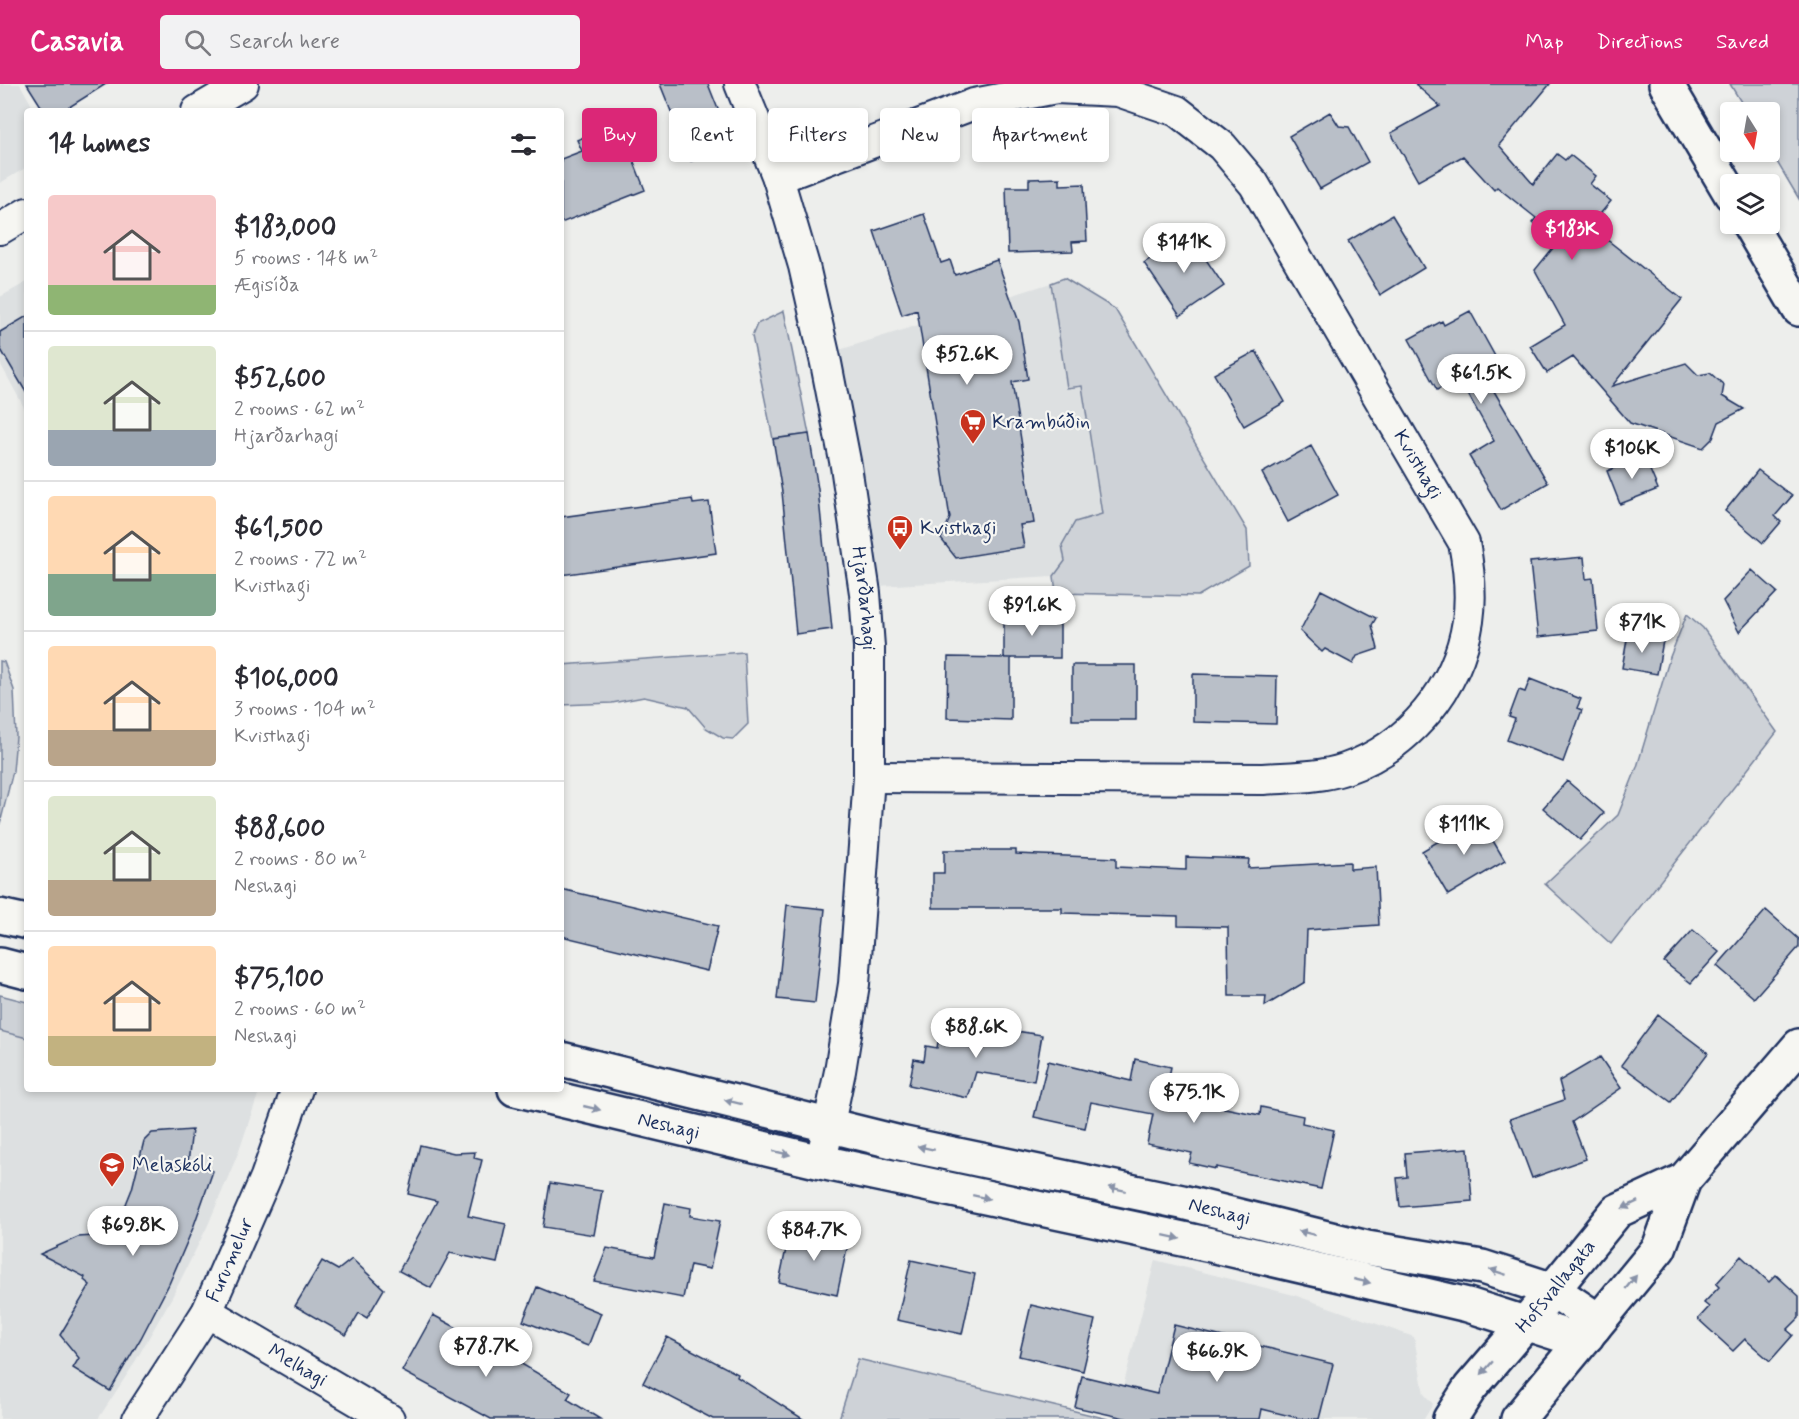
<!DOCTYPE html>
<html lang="en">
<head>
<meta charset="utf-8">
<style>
  body { margin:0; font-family:Mynerve,sans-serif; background:#f2f2f3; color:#2b2b33; height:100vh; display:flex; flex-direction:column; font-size:22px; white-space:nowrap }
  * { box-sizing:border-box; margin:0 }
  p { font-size:20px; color:#7c7c81 }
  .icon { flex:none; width:33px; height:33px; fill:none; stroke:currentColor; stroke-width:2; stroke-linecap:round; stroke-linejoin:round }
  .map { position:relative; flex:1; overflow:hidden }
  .side { position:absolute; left:24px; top:24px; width:540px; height:984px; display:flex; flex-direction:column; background:#fff; border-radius:6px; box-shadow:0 3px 9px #0003 }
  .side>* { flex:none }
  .hud { position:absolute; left:582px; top:24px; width:570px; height:54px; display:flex; gap:12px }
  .needle { width:39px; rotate:169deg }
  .buttons { position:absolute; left:1720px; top:18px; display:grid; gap:12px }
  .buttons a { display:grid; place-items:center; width:60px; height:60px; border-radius:6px; background:#fff; box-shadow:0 3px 9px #0003; font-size:30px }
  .price { position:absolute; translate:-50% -51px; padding:0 14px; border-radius:21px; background:#fff; color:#222; font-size:20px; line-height:39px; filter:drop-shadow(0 2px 3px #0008) }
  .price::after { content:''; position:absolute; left:50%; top:36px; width:18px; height:14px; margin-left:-9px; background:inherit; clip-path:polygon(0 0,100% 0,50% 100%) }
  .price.selected { background:#db2777; color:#fff }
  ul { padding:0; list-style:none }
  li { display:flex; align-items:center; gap:18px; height:150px; padding:0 24px }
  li+li { border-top:2px solid #e1e1e2 }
  li span { display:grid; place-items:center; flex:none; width:168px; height:120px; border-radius:6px; color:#555 }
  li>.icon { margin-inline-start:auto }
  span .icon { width:72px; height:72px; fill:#fffc; stroke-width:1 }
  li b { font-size:26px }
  h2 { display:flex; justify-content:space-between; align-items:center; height:72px; padding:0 24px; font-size:26px }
  .tag { padding:0 21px; border-radius:6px; background:#fff; box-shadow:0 3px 9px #0003; font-size:21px; line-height:54px }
  .tag.selected { background:#db2777; color:#fff }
  header { display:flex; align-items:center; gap:36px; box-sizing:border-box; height:84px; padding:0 30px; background:#db2777; color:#fff }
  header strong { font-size:28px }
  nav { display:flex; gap:33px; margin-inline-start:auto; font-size:21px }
  .search { width:420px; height:54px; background:#f2f2f3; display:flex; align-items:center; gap:15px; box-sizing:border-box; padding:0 21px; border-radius:6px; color:#7c7c81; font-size:22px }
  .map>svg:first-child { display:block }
</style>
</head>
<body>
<header>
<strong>Casavia</strong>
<div class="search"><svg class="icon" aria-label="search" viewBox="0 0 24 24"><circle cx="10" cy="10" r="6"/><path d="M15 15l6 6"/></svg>Search here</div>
<nav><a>Map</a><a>Directions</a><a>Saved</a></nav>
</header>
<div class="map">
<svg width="1799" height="1335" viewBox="0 0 1799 1335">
  <rect width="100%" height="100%" fill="#edeeec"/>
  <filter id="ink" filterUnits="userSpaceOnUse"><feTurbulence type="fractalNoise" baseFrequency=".0167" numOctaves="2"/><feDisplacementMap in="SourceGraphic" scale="12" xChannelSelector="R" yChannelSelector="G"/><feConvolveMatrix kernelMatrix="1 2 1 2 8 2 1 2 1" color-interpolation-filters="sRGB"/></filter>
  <g filter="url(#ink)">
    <!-- built -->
    <path fill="#dde0e1" d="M 0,0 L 20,0 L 35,27 L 27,27 L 27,83 L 0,99 Z
      M 27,198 L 27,329 L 0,279 L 0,213 Z
      M 1051,199 L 1067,304 L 1082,302 L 1102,431 L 1062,461 L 1065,477 L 1054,492 L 877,502 L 833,268 Z
      M 0,947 L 27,954 L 27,1005 L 260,1005 L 239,1067 L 208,1141 L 172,1213 L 132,1283 L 98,1335 L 0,1335 Z
      M 1155,1176 L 1294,1211 L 1414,1253 L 1424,1310 L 1433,1320 L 1424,1335 L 1115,1335 Z"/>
    <!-- green -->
    <path fill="#ced2d7" stroke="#74809a" stroke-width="1.5" d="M 1730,0 L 1799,0 L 1799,115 L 1770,66 L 1770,28 L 1747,28 Z
      M 1064,194 L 1115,225 L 1247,446 L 1249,482 L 1198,512 L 1056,509 L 1054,492 L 1065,477 L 1062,461 L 1075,438 L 1102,430 L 1082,302 L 1067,304 L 1051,199 Z
      M 784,227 L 809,350 L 773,355 L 752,252 L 757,240 Z
      M 1687,530 L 1703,544 L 1777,648 L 1611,860 L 1545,800 L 1618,731 L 1637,683 L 1670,573 Z
      M 744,568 L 748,640 L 733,655 L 723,654 L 706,644 L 688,623 L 644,613 L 612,619 L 561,621 L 561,581 Z
      M 0,577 L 4,578 L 14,606 L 16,653 L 13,687 L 0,740 Z
      M 0,911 L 27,918 L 27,954 L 0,947 Z
      M 858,1275 L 1108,1335 L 839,1335 Z"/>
    <!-- building -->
    <path fill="#b9bfc8" stroke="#1b2f5e" stroke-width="1.5" d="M 27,0 L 106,0 L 63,27 L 44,27 Z
      M 660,0 L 708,0 L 733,63 L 691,77 Z
      M 1415,0 L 1550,0 L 1499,61 L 1533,100 L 1557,70 L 1565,76 L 1570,71 L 1596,92 L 1590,100 L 1611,117 L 1601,129 L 1607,134 L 1596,147 L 1682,215 L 1612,302 L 1686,279 L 1698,291 L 1710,289 L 1724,301 L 1722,312 L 1744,325 L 1719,338 L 1713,354 L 1703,364 L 1630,339 L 1573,273 L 1547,289 L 1530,262 L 1565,241 L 1535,186 L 1557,159 L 1532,139 L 1536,134 L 1497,103 L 1494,106 L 1463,72 L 1418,97 L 1391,49 L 1440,22 Z
      M 1330,28 L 1339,42 L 1349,43 L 1368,78 L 1320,105 L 1289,52 Z
      M 606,44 L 610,55 L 623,50 L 645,106 L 561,139 L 561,75 L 582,67 L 577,56 Z
      M 1060,94 L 1060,101 L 1084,100 L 1087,157 L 1072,158 L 1073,167 L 1008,169 L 1006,103 L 1029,103 L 1029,95 Z
      M 924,130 L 941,179 L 950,176 L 955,191 L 997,176 L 1019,238 L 1028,295 L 1012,298 L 1034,439 L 1020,441 L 1024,463 L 956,474 L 941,455 L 950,434 L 917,226 L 902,231 L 874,147 Z
      M 1392,131 L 1424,184 L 1380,211 L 1348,157 Z
      M 1188,149 L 1224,202 L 1180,232 L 1144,179 Z
      M 1470,227 L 1507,294 L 1491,302 L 1548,399 L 1501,426 L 1469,372 L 1494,357 L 1459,294 L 1437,306 L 1409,255 L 1442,237 L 1444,241 Z
      M 27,232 L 27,310 L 0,264 L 0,248 Z
      M 1256,267 L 1285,318 L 1244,342 L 1214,290 Z
      M 809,350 L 818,405 L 832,545 L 796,550 L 782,408 L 773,355 Z
      M 1311,362 L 1338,411 L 1288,438 L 1262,389 Z
      M 1644,372 L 1658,405 L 1620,420 L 1607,387 Z
      M 1758,386 L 1792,412 L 1775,432 L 1781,438 L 1763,459 L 1725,427 Z
      M 692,415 L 693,420 L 709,418 L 716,469 L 561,491 L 561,433 Z
      M 1584,473 L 1586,495 L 1593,494 L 1598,547 L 1538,553 L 1530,478 Z
      M 1752,486 L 1777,508 L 1739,548 L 1723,517 Z
      M 1321,506 L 1376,534 L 1372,541 L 1378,565 L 1357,572 L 1353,580 L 1325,565 L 1322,568 L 1300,547 Z
      M 1004,531 L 1060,532 L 1060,574 L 1004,574 Z
      M 1628,550 L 1663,557 L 1657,590 L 1622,584 Z
      M 948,573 L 1011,574 L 1011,636 L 947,634 Z
      M 1072,581 L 1136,581 L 1136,636 L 1072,636 Z
      M 1193,590 L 1277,592 L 1276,640 L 1193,638 Z
      M 1530,595 L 1581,615 L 1577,624 L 1582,626 L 1563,678 L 1507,656 L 1515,635 L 1509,633 L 1519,606 L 1525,608 Z
      M 1567,697 L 1604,729 L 1580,756 L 1543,724 Z
      M 1479,733 L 1505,777 L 1448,811 L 1422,767 Z
      M 944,766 L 1016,766 L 1016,770 L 1116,774 L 1116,783 L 1186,786 L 1186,773 L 1249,775 L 1248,784 L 1350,778 L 1350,785 L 1376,783 L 1379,841 L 1307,846 L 1305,898 L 1265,922 L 1266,912 L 1229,912 L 1228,843 L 1178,842 L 1178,832 L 1062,829 L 1062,824 L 933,824 L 933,789 L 944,789 Z
      M 561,805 L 718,842 L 707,887 L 561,852 Z
      M 787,821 L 825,825 L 815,919 L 777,915 Z
      M 1766,826 L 1799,855 L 1799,863 L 1754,914 L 1717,882 Z
      M 1693,846 L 1719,868 L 1691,899 L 1664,878 Z
      M 1658,931 L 1708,969 L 1671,1018 L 1621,981 Z
      M 949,939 L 996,950 L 997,944 L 1042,951 L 1034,997 L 976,988 L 968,1014 L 909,1001 L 914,975 L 924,977 L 926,962 L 937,964 L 939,952 L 943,953 Z
      M 1600,973 L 1621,1004 L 1572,1038 L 1586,1075 L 1532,1094 L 1510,1035 L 1564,1016 L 1559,997 Z
      M 1135,975 L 1171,983 L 1165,1012 L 1260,1031 L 1261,1023 L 1303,1032 L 1302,1039 L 1334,1046 L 1321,1105 L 1216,1083 L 1216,1085 L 1189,1079 L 1192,1069 L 1147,1060 L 1153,1030 L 1091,1018 L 1085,1044 L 1034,1033 L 1048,977 L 1131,997 Z
      M 192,1046 L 188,1079 L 213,1087 L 193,1144 L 169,1200 L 141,1254 L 110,1307 L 73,1284 L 79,1274 L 60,1251 L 90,1201 L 84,1196 L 85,1193 L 40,1170 L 78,1153 L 94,1152 L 97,1141 L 116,1145 L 132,1105 L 144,1057 L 152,1049 Z
      M 420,1061 L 454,1069 L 475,1068 L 474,1074 L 482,1076 L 468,1132 L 506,1140 L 497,1179 L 450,1169 L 431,1204 L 399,1187 L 437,1117 L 408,1110 Z
      M 1468,1064 L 1472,1117 L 1400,1123 L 1397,1094 L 1407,1093 L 1405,1069 Z
      M 550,1099 L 602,1107 L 594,1151 L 543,1143 Z
      M 665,1119 L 691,1124 L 690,1132 L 720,1137 L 710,1185 L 690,1181 L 683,1214 L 594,1197 L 607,1164 L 654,1173 Z
      M 790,1146 L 848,1159 L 837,1211 L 779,1198 Z
      M 1741,1172 L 1769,1198 L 1776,1191 L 1799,1212 L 1799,1234 L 1787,1246 L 1793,1251 L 1770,1277 L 1745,1255 L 1733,1267 L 1698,1235 L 1709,1223 L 1704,1219 L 1719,1203 L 1716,1200 Z
      M 352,1175 L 384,1205 L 367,1234 L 359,1229 L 346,1251 L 295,1222 L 322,1177 L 338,1186 Z
      M 911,1176 L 975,1190 L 962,1250 L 897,1236 Z
      M 537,1203 L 601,1229 L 588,1262 L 523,1237 Z
      M 1031,1221 L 1095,1236 L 1083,1287 L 1019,1272 Z
      M 433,1231 L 496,1265 L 571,1309 L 567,1315 L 600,1335 L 491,1335 L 402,1287 Z
      M 1174,1241 L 1333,1280 L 1319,1335 L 1302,1335 L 1262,1325 L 1260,1335 L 1129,1335 L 1075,1323 L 1082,1292 L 1157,1310 Z
      M 667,1253 L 738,1290 L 737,1293 L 803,1335 L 713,1335 L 643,1299 Z"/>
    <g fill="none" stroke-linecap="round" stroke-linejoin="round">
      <!-- street casing -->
      <g stroke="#1b2f5e" stroke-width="34">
        <g id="street">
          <path id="s1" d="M 740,0 L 778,94 L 804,182 L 826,279 L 846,382 L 865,509 L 869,563 L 869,693 L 854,900 L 840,987 L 821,1078"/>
          <path d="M 197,27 L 243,0"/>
          <path id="s2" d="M 778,94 L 974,20 L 1056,4 L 1118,7 L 1177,27 L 1222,62 L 1254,100 L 1464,459 C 1469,485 1472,510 1468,537 C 1458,604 1409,663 1345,685 C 1318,694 1290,693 1263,695 L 869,693"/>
          <path d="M 0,145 L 27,129"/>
          <path id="s3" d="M 207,1228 L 389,1335"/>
          <path id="s4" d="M 138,1335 L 207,1228 L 266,1093 L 297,1005"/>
        </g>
      </g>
      <!-- secondary casing -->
      <g stroke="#1b2f5e" stroke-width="38">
        <g id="secondary">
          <path d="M 1666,0 L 1731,110"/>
          <path d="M 1749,140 L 1799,225"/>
          <path d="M 0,832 L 27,838"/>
          <path d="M 0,881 L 27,888"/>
          <path id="s5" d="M 561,975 L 900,1059 L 1182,1118 L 1367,1164 L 1482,1183 L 1553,1206 L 1587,1229 L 1594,1243"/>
          <path id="s6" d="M 515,1005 L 821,1078 L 1211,1161 L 1468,1221 L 1562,1251 L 1587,1252"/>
          <path id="s7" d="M 1450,1335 L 1470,1304 L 1525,1240 L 1617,1127 L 1684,1096"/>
          <path d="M 1518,1335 L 1659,1164 L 1684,1096 L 1799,962"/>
        </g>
      </g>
      <!-- street -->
      <use href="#street" stroke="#f6f6f2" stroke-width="30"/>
      <!-- secondary -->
      <use href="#secondary" stroke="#f6f6f2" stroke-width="33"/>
    </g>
    <!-- one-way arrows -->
    <defs><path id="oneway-solid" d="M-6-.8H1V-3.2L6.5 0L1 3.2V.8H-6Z" transform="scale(1.5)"/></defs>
    <g fill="#8892a8">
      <use href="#oneway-solid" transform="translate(733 1018) rotate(-166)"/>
      <use href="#oneway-solid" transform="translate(592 1024) rotate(13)"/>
      <use href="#oneway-solid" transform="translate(926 1064) rotate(-168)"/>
      <use href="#oneway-solid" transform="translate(782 1069) rotate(13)"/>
      <use href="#oneway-solid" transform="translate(1117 1105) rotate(-168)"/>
      <use href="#oneway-solid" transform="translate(981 1113) rotate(12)"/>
      <use href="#oneway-solid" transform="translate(1630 1121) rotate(155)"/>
      <use href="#oneway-solid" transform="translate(1307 1149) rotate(-166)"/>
      <use href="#oneway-solid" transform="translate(1172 1153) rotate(12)"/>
      <use href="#oneway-solid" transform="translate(1498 1188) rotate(-162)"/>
      <use href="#oneway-solid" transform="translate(1362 1197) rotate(13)"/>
      <use href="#oneway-solid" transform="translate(1631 1198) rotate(-51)"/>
      <use href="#oneway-solid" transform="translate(1487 1284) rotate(131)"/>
    </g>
  </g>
  <!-- icons -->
  <defs>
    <g id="supermarket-pin" transform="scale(1.35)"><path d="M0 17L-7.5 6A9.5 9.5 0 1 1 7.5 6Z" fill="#c8321e" stroke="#f6f6f2"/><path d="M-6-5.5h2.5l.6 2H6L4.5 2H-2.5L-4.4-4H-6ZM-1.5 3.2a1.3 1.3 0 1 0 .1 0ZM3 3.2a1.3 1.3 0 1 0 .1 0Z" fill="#fff"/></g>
    <g id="bus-pin" transform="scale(1.35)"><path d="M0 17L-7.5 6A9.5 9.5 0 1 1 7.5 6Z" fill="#c8321e" stroke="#f6f6f2"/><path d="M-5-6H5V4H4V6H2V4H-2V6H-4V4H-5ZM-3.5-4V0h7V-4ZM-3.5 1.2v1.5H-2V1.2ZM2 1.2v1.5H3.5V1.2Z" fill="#fff"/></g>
    <g id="school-pin" transform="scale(1.35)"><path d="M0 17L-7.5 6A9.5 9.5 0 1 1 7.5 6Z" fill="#c8321e" stroke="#f6f6f2"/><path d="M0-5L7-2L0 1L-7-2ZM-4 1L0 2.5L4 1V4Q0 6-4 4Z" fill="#fff"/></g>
  </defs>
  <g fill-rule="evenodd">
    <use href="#supermarket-pin" x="973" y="338"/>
    <use href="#bus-pin" x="900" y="444"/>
    <use href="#school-pin" x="112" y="1081"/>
  </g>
  <g text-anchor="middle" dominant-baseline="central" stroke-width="4.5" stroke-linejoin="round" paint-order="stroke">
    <!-- poi labels -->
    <g font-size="20" fill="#1b2f5e" stroke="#f6f6f2" text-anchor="start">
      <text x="992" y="338">Krambúðin</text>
      <text x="920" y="444">Kvisthagi</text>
      <text x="132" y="1081">Melaskóli</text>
    </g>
    <!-- street labels -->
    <g font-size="20" fill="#1b2f5e" stroke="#f6f6f2">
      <text stroke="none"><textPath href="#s2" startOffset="849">Kvisthagi</textPath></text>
      <text stroke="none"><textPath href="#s1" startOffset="531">Hjarðarhagi</textPath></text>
      <text stroke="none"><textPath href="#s6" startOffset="158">Neshagi</textPath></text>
      <text stroke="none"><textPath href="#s5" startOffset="676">Neshagi</textPath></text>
      <text stroke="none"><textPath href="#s4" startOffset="184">Furumelur</textPath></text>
      <text stroke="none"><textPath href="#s7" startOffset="170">Hofsvallagata</textPath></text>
      <text stroke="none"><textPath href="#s3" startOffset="105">Melhagi</textPath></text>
    </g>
  </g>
</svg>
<div class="buttons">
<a><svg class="needle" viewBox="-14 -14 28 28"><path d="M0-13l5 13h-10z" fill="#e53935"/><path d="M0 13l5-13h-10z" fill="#7c7c81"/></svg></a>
<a><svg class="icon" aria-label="layers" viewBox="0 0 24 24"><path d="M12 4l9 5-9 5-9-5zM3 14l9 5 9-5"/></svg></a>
</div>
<b class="price selected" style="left:1572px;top:177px">$183K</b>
<b class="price" style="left:1184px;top:190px">$141K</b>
<b class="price" style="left:967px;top:302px">$52.6K</b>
<b class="price" style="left:1481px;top:321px">$61.5K</b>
<b class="price" style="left:1632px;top:396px">$106K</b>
<b class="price" style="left:1032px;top:553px">$91.6K</b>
<b class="price" style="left:1642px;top:570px">$71K</b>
<b class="price" style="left:1464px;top:772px">$111K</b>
<b class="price" style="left:976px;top:975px">$88.6K</b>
<b class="price" style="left:1194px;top:1040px">$75.1K</b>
<b class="price" style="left:133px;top:1173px">$69.8K</b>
<b class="price" style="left:814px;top:1178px">$84.7K</b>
<b class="price" style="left:486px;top:1294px">$78.7K</b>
<b class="price" style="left:1217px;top:1299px">$66.9K</b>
<div class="hud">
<a class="tag selected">Buy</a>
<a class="tag">Rent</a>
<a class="tag">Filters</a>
<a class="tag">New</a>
<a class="tag">Apartment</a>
</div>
<section class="side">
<h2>14 homes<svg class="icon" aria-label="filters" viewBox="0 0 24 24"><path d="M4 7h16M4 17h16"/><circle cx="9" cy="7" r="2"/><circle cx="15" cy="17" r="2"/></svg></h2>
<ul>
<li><span style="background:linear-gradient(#f6c9c9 75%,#8fb573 0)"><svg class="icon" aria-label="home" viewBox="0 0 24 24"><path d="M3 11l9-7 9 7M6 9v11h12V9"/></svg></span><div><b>$183,000</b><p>5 rooms · 148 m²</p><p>Ægisíða</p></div></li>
<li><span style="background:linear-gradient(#dfe7d0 70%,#9aa5b1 0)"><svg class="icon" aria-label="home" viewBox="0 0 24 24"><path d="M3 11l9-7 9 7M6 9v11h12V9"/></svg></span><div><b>$52,600</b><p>2 rooms · 62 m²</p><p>Hjarðarhagi</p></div></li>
<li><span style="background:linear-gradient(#ffd9b3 65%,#7fa58c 0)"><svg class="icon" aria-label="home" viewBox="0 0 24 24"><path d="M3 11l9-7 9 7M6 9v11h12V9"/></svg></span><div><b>$61,500</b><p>2 rooms · 72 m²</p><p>Kvisthagi</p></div></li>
<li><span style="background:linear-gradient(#ffd9b3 70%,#b9a48a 0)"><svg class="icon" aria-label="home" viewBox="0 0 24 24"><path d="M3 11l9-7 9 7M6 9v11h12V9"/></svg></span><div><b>$106,000</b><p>3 rooms · 104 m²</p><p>Kvisthagi</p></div></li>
<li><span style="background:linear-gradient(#dfe7d0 70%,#b9a48a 0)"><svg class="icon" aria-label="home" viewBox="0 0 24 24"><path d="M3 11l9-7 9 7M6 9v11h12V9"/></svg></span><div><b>$88,600</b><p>2 rooms · 80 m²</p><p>Neshagi</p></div></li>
<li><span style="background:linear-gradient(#ffd9b3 75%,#c2b280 0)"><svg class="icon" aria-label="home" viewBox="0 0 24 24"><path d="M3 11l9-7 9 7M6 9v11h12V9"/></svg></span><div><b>$75,100</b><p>2 rooms · 60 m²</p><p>Neshagi</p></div></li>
</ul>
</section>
</div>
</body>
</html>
